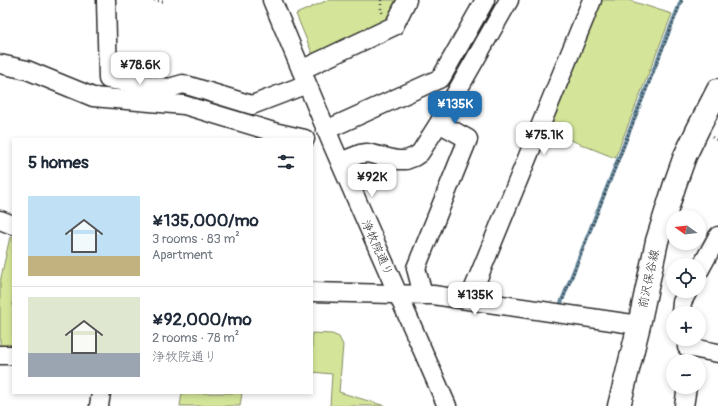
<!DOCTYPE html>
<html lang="en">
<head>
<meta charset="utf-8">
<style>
  body { margin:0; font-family:Pangolin,"Klee One",sans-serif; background:#f6f6f7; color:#1f2937; height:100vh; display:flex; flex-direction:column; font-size:15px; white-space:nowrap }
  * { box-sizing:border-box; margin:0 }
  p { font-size:13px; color:#747a83 }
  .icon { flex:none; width:22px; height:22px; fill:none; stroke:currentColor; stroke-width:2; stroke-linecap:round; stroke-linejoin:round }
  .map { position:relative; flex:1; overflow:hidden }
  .panel { position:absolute; left:12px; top:138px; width:301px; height:256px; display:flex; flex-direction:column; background:#fff; border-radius:0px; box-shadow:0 2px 6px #0003 }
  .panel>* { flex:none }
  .needle { width:26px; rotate:284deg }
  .buttons { position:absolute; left:666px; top:210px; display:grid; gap:8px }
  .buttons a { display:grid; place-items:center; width:40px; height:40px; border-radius:50%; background:#fff; box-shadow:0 2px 6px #0003; font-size:20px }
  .price { position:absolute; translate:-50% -34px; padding:0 9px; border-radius:8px; background:#fff; color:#222; font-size:13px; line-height:26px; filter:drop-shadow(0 1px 2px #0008) }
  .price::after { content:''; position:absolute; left:50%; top:24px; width:12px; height:9px; margin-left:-6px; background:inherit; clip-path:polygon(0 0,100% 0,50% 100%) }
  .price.active { background:#1f6fb2; color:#fff }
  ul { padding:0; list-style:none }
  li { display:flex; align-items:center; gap:12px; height:100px; padding:0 16px }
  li+li { border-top:1px solid #e0e1e3 }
  li span { display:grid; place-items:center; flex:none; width:112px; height:80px; border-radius:0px; color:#555 }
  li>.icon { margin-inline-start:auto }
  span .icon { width:48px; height:48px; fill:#fffc; stroke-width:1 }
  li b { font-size:17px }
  h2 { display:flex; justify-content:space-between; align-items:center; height:48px; padding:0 16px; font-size:17px }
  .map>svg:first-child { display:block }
</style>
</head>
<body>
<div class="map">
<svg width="718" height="406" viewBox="0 0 718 406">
  <rect width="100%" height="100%" fill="#fff"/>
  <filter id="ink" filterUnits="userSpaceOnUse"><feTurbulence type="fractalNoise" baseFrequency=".025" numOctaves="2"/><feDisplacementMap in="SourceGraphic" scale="8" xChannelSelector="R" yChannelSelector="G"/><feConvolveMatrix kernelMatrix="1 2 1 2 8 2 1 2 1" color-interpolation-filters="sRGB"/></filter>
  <g filter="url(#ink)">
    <!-- green -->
    <path fill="#d4e599" stroke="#808862" d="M 328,0 L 407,0 L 394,26 L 315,60 L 296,14 Z
      M 596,0 L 628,0 L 672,14 L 615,158 L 541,128 Z
      M 10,237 L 13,238 L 13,354 L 0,353 L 0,282 Z
      M 312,333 L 332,334 L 339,337 L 343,345 L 339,392 L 385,406 L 330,406 L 332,374 L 312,372 Z
      M 182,393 L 242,393 L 240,406 L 180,406 Z"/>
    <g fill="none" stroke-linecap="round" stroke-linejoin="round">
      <!-- stream -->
      <path stroke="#65899e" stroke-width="4" d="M 561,303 L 681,1"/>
      <!-- minor casing -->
      <g stroke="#2b2b2b" stroke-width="21">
        <path id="minor" d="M 106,0 L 108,79 L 169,88 L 183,84 L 252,105 L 307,84
          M 272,0 L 333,146 L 447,406
          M 0,64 L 27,70 L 93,97 L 184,105 L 274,132 L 305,139
          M 301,70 L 394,26 L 407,0
          M 326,130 L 441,78 L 485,0
          M 340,162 L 360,154 L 367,153 L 397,160 L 406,160 L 414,157 L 420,153 L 439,123 L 509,0
          M 0,220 L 13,225
          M 699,271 L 718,236
          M 312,292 L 433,295 L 639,325
          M 423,295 L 416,268 L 468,139 L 439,123
          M 469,300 L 592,0
          M 681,313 L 682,302 L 688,291
          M 687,347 L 718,353
          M 0,355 L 13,355
          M 99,406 L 101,393
          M 684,406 L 687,387"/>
      </g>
      <!-- major casing -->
      <g stroke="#2b2b2b" stroke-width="25">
        <path id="major" d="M 619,406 L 639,325 L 657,241 L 675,184 L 685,156 L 698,129 L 718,90"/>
      </g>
      <!-- path -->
      <path stroke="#2b2b2b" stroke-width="2.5" stroke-dasharray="1 3" stroke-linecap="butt" d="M 154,0 L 164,2
        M 381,0 L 381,9 L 383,15
        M 712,137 L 718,141
        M 563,299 L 682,0"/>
      <!-- minor -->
      <use href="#minor" stroke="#fff" stroke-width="18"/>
      <!-- major -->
      <use href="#major" stroke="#fff" stroke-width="22"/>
    </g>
  </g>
  <g text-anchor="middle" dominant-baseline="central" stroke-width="3" stroke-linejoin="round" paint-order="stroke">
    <!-- street labels -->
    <g font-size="12" fill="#2b2b2b" stroke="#fff">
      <text transform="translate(377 248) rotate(66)">浄牧院通り</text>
      <text transform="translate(649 279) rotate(-78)">前沢保谷線</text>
    </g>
  </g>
</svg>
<div class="buttons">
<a><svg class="needle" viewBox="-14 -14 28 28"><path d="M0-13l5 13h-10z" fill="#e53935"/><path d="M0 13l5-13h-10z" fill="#747a83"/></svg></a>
<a><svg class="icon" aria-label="locate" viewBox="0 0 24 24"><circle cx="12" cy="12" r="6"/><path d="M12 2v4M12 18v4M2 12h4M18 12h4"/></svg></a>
<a>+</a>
<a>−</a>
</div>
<b class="price" style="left:140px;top:86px">¥78.6K</b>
<b class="price active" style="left:455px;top:125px">¥135K</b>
<b class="price" style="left:544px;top:156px">¥75.1K</b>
<b class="price" style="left:372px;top:198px">¥92K</b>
<b class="price" style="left:475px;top:316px">¥135K</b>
<section class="panel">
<h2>5 homes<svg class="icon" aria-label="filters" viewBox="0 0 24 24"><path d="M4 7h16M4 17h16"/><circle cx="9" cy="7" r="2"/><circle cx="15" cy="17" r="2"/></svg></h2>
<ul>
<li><span style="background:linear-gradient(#bfe0f5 75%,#c2b280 0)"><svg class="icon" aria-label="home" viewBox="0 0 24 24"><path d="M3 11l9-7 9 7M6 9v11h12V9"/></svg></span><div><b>¥135,000/mo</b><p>3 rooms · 83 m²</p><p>Apartment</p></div></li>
<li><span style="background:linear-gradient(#dfe7d0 70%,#9aa5b1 0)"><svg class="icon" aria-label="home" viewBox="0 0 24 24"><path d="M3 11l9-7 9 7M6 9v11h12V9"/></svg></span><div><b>¥92,000/mo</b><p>2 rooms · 78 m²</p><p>浄牧院通り</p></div></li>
</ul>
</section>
</div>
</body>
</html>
